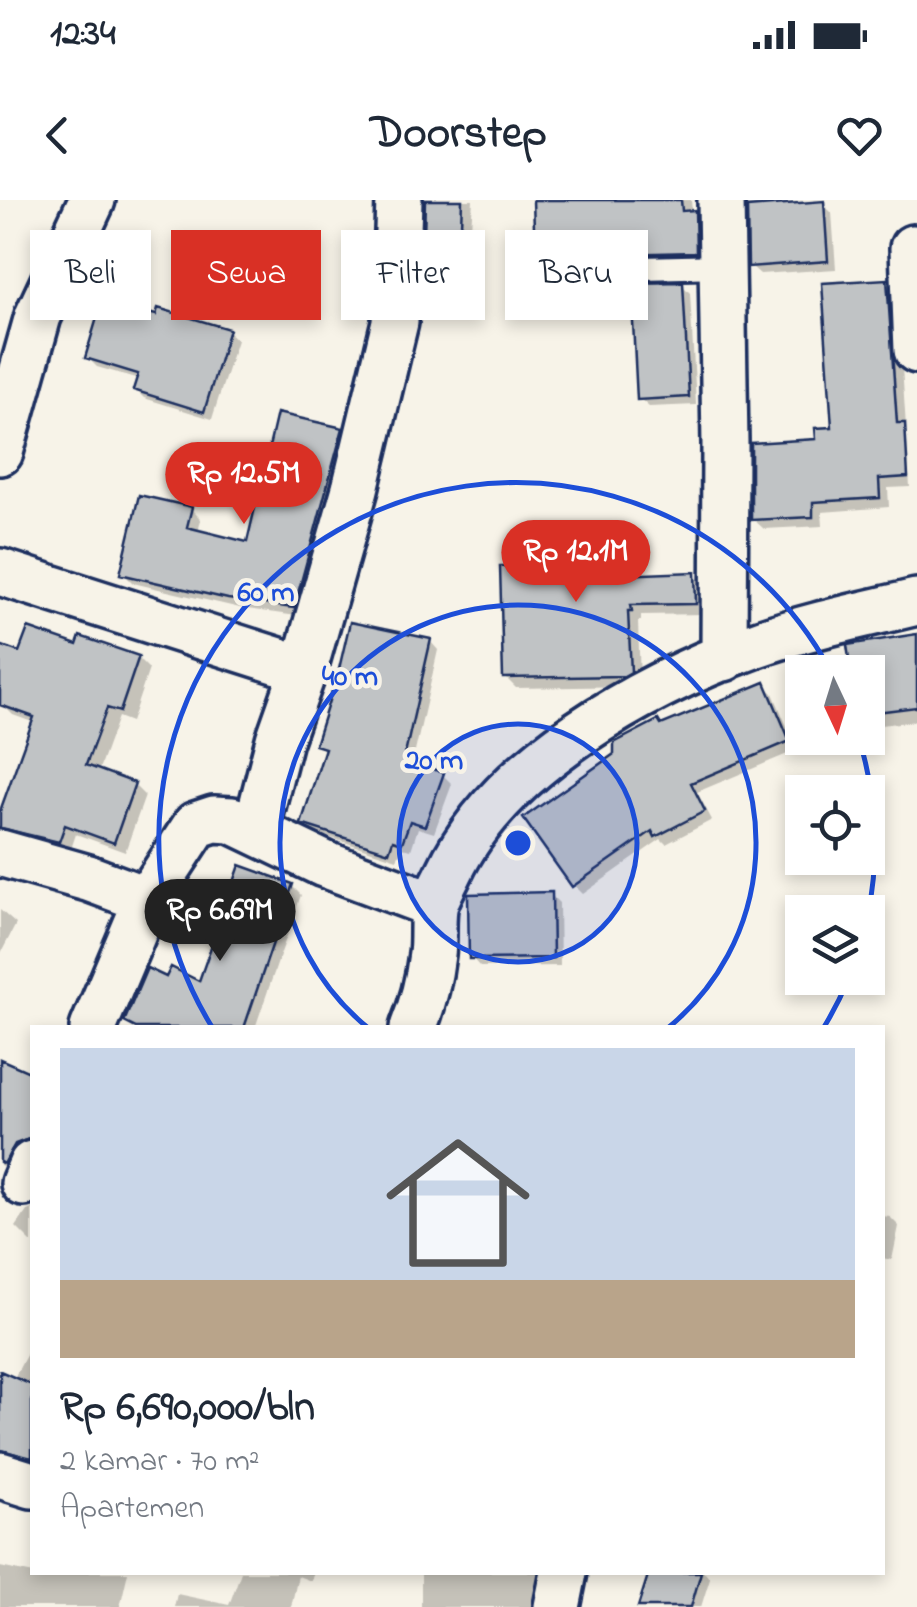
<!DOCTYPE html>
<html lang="id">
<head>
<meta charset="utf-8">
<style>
  body { margin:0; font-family:"Indie Flower",sans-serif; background:#f6f6f7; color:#1f2937; height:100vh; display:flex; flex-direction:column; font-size:38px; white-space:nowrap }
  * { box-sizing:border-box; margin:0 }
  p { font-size:32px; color:#747a83 }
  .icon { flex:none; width:55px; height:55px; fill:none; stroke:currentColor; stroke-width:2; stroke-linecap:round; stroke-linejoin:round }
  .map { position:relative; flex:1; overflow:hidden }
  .details { position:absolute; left:30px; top:825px; width:855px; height:550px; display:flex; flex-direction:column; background:#fff; border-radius:0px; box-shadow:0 5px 15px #0003 }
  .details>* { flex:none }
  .guide { position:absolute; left:30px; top:30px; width:858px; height:90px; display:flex; gap:20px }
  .needle { width:65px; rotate:176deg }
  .fabs { position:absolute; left:785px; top:455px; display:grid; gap:20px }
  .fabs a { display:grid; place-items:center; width:100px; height:100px; border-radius:0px; background:#fff; box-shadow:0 5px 15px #0003; font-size:50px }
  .price { position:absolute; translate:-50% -85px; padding:0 22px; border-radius:35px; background:#d93025; color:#fff; font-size:32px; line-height:65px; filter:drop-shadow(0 2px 5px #0008) }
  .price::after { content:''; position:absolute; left:50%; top:60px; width:30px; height:22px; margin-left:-15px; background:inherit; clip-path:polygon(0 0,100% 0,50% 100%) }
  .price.active { background:#222; color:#fff }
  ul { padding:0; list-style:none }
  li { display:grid; align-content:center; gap:20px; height:530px; padding:0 30px }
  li+li { border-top:2px solid #e0e1e3 }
  li span { display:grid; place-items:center; height:310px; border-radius:0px; color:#555 }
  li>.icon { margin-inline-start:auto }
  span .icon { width:180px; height:180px; fill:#fffc; stroke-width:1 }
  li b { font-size:42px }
  .pill { padding:0 35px; border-radius:0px; background:#fff; box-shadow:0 5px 15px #0003; font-size:35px; line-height:90px }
  .pill.active { background:#d93025; color:#fff }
  .status { display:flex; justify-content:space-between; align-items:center; height:70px; padding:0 50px; background:#fff; direction:ltr }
  .status svg { height:28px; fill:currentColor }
  header { display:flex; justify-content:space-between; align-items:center; height:130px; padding:0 30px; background:#fff; font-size:45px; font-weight:800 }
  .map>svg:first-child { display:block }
</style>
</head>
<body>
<div class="status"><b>12:34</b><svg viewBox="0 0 49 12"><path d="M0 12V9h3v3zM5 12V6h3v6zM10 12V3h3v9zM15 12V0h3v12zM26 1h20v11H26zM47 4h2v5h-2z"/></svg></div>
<header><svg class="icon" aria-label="back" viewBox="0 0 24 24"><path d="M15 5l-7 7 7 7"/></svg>Doorstep<svg class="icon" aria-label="heart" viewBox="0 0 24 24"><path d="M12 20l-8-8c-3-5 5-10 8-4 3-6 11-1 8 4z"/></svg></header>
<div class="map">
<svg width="917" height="1407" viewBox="0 0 917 1407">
  <rect width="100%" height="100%" fill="#f7f3e8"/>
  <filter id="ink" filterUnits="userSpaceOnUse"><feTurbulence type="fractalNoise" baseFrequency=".01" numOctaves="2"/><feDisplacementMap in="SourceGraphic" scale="20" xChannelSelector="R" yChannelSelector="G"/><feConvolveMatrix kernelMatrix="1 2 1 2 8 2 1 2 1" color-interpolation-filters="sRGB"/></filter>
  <g filter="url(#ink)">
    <!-- shadow -->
    <path fill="#0003" d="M 428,0 L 473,0 L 467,86 L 434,85 L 425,76 Z
      M 536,0 L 691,0 L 692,13 L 706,24 L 706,62 L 549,66 L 537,55 Z
      M 823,4 L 832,13 L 836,69 L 760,74 L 751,66 Z
      M 886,81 L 897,92 L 910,287 L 888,288 L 889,307 L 822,312 L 823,326 L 764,329 L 753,319 L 819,242 L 834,229 Z
      M 682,85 L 690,93 L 696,205 L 649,207 L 640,199 Z
      M 228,132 L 237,140 L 212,219 L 144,198 L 135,189 L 139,179 L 97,167 L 88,158 Z
      M 341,230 L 352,241 L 304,417 L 240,408 L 133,383 L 123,373 L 191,309 L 201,319 L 198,333 L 249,346 Z
      M 615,328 L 626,339 L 628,377 L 694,375 L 705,386 L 706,414 L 641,415 L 641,421 L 638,421 L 640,483 L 635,486 L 516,488 L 505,477 L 523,368 Z
      M 917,438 L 917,521 L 871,526 L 868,522 L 868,472 L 853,472 L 850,447 Z
      M 430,441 L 438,450 L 412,565 L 443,575 L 452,584 L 434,633 L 418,628 L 411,650 L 402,648 L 397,659 L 313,632 L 304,623 L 326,552 L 318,544 Z
      M 0,448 L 20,455 L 78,448 L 138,458 L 149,469 L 131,522 L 118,517 L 98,572 L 134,585 L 145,596 L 125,652 L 76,634 L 70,652 L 8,638 L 0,630 L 0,619 L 35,523 L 13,515 L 2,504 Z
      M 764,485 L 773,493 L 797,550 L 697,592 L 712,620 L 666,644 L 661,639 L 583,694 L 574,685 L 662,527 Z
      M 292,686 L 301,695 L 255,828 L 133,828 L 127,821 L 168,780 L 201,784 Z
      M 551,695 L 559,703 L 560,766 L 480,767 L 472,758 Z
      M 0,710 L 16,724 L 0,755 Z
      M 0,862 L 32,875 L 32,936 L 13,971 L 0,965 Z
      M 32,1009 L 32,1043 L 16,1027 L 27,1011 Z
      M 882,1016 L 890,1017 L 899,1026 L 892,1060 L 882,1058 Z
      M 32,1144 L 32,1263 L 0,1258 L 0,1174 L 13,1180 Z
      M 0,1367 L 39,1375 L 40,1372 L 128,1372 L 120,1407 L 0,1407 Z
      M 241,1372 L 314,1372 L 311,1381 L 298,1376 L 291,1407 L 174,1407 L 177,1394 L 229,1405 Z
      M 421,1372 L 550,1372 L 537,1407 L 421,1407 Z
      M 651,1372 L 705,1372 L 710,1378 L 701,1407 L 643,1407 Z"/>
    <!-- building -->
    <path fill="#c0c3c5" stroke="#1b2f5e" stroke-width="2.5" d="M 425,0 L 462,0 L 459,78 L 423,77 Z
      M 533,0 L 681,0 L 682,11 L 695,10 L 696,52 L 535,56 Z
      M 824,1 L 828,61 L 748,67 L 747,7 Z
      M 887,79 L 897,223 L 905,223 L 908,277 L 879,279 L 880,298 L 813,302 L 813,317 L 751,320 L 751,243 L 816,239 L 815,228 L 832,227 L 822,83 Z
      M 683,82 L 689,197 L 637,200 L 631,83 Z
      M 102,101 L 156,115 L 158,108 L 229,129 L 204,212 L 133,190 L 138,174 L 85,158 Z
      M 277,213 L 343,228 L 294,408 L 228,399 L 120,374 L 139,295 L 192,307 L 187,327 L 247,342 Z
      M 616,326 L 618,375 L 695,372 L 696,404 L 631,405 L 632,411 L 628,411 L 631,472 L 624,476 L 503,478 L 500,366 L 520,366 L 519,331 Z
      M 350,422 L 431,439 L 404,559 L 444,573 L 425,626 L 410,621 L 402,643 L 393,640 L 389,652 L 301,624 L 325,548 L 315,545 L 339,469 Z
      M 28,428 L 77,445 L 80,436 L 139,456 L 120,512 L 107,508 L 86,565 L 135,583 L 114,643 L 65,625 L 59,642 L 0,628 L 0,611 L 34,517 L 0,505 L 0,445 L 19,452 Z
      M 917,434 L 917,507 L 868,513 L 868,472 L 851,472 L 847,445 Z
      M 765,482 L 790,541 L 691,583 L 705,611 L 655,637 L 652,631 L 572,687 L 523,618 L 614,554 L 614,543 L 658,520 L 661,525 Z
      M 240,665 L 293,684 L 244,828 L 136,828 L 124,822 L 147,768 L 166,777 L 171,767 L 199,781 Z
      M 552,692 L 553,758 L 469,759 L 468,694 Z
      M 0,859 L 32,873 L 32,938 L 15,944 L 4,964 L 0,962 Z
      M 0,1171 L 32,1185 L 32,1258 L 0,1250 Z
      M 649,1372 L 701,1372 L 691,1407 L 638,1407 Z"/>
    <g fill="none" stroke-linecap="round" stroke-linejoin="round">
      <!-- lane casing -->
      <g stroke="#1b2f5e" stroke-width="30">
        <path id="lane" d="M 523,71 L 722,66"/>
      </g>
      <!-- street casing -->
      <g stroke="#1b2f5e" stroke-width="52">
        <path id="street" d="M 721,0 L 725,244 L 724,458
          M 913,48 L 917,150
          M 0,252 L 38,116 L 92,0
          M 0,372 L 304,469 L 279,540 L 256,630
          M 304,469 L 355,289 L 395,122 L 399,0
          M 0,653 L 88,678 L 147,700 L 196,625 L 214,619 L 232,620 L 324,664 L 434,705
          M 93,828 L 147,700
          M 413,828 C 423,804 429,779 432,754 C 434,739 432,723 434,708 C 436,696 444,684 449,673 C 500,563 645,485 754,445 C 807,426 863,415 917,402
          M 24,983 L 32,964
          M 0,1275 L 32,1285
          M 557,1407 L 564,1372"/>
      </g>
      <!-- lane -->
      <use href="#lane" stroke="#f7f3e8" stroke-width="22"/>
      <!-- street -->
      <use href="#street" stroke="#f7f3e8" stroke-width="45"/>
    </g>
  </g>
  <!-- distance rings -->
  <circle cx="518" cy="643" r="119" fill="#1d4ed8" fill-opacity=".12"/>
  <g fill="none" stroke="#1d4ed8" stroke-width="5">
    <circle cx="518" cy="643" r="119"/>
    <path d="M367 827A238 238 0 1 1 669 827"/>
    <path d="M848 780A357 357 0 0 1 824 827M212 827A357 357 0 1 1 830 470M859 539A357 357 0 0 1 868 714"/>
  </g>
  <circle cx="518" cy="643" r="15" fill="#1d4ed8" stroke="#f7f3e8" stroke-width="5"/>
  <g font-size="30" text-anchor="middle" font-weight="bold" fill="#1d4ed8" stroke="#f7f3e8" stroke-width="9" stroke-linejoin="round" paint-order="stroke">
    <text x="266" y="401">60 m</text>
    <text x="350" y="485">40 m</text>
    <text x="434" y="569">20 m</text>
  </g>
</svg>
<div class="fabs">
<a><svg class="needle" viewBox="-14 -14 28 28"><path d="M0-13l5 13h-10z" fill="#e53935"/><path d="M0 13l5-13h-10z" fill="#747a83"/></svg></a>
<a><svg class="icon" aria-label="locate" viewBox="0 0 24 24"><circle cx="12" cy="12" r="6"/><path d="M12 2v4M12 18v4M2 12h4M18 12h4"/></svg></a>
<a><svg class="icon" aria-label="layers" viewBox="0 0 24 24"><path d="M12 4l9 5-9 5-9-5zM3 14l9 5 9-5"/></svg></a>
</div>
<b class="price" style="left:244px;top:327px">Rp 12.5M</b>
<b class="price" style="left:576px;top:405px">Rp 12.1M</b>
<b class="price active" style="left:220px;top:764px">Rp 6.69M</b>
<div class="guide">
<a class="pill">Beli</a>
<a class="pill active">Sewa</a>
<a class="pill">Filter</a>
<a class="pill">Baru</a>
</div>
<section class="details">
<ul>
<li><span style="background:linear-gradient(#c9d6e8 75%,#b9a48a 0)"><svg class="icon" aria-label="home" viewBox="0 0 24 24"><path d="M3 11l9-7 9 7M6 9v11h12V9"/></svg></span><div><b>Rp 6,690,000/bln</b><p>2 kamar · 70 m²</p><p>Apartemen</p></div></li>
</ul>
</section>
</div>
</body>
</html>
